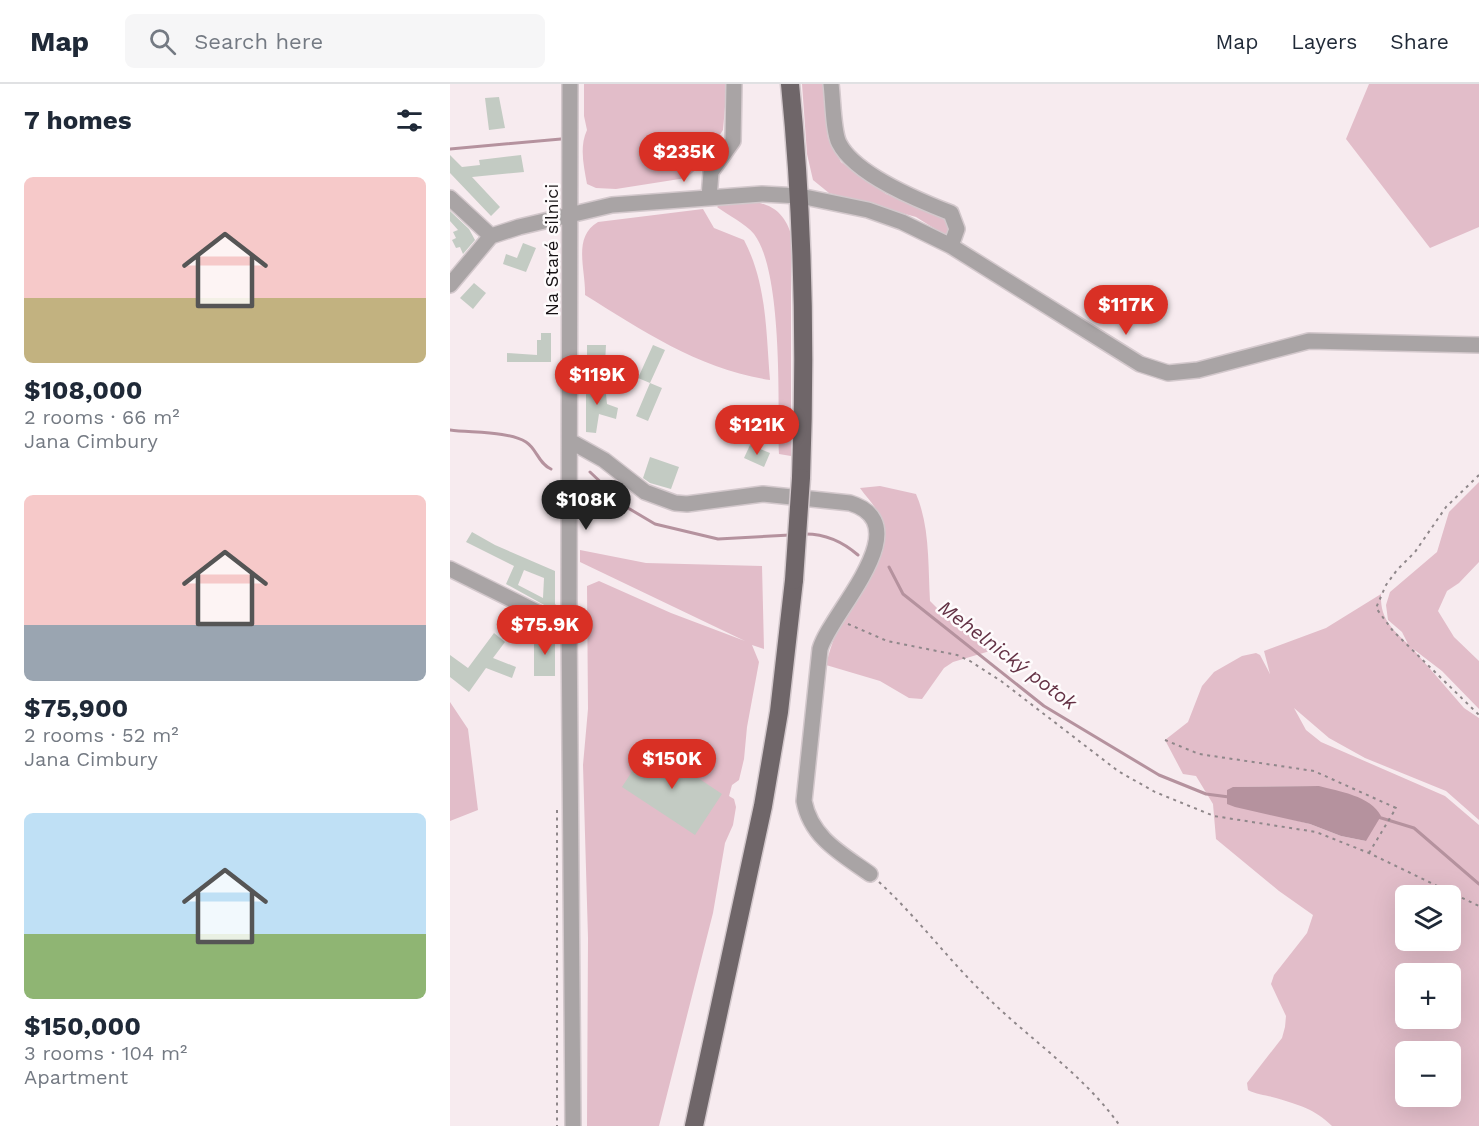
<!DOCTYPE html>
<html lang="en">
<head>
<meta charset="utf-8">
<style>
  body { margin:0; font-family:"Work Sans",sans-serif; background:#f6f6f7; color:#1f2937; height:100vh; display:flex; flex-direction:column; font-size:22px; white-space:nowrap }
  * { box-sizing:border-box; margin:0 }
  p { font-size:20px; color:#747a83 }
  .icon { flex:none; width:33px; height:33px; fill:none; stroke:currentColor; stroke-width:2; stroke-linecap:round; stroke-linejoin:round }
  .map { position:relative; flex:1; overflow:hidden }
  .panel { display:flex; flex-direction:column; background:#fff; width:450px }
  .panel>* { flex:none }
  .buttons { position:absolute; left:945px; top:801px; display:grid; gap:12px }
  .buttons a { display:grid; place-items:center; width:66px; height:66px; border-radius:9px; background:#fff; box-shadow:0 6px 24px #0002; font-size:30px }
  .price { position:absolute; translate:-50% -51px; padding:0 14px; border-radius:21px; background:#d93025; color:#fff; font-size:20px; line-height:39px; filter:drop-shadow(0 2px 3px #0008) }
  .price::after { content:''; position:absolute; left:50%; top:36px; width:18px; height:14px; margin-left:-9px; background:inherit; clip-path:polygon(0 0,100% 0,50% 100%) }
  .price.active { background:#222; color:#fff }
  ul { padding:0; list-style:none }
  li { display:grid; align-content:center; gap:12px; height:318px; padding:0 24px }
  li span { display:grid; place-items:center; height:186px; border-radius:9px; color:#555 }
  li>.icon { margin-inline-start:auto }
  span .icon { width:108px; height:108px; fill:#fffc; stroke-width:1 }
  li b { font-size:26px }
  h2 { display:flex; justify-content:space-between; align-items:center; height:72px; padding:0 24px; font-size:26px }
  header { display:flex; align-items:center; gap:36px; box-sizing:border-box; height:84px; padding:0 30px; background:#fff; border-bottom:2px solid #e0e1e3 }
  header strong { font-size:28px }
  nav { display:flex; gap:33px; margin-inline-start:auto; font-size:21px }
  .search { width:420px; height:54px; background:#f6f6f7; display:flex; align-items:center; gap:15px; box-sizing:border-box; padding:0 21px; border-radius:9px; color:#747a83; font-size:22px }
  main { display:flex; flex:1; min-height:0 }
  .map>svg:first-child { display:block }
</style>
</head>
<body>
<header>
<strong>Map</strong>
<div class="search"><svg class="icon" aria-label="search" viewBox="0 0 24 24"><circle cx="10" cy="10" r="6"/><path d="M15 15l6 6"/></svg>Search here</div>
<nav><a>Map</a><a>Layers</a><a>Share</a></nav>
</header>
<main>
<section class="panel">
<h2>7 homes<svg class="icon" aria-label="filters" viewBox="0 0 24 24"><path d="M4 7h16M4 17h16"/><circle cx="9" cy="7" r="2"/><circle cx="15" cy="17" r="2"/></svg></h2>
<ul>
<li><span style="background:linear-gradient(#f6c9c9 65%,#c2b280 0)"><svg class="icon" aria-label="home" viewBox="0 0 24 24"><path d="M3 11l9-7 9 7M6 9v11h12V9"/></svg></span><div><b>$108,000</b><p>2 rooms · 66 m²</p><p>Jana Cimbury</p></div></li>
<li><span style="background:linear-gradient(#f6c9c9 70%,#9aa5b1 0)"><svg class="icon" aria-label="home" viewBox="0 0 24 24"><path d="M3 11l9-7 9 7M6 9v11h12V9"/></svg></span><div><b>$75,900</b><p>2 rooms · 52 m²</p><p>Jana Cimbury</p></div></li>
<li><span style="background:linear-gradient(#bfe0f5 65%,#8fb573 0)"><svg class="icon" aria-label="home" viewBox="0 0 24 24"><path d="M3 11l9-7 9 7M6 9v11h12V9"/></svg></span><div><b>$150,000</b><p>3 rooms · 104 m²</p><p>Apartment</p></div></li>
</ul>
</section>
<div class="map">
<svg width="1029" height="1042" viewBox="0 0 1029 1042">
  <rect width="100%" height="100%" fill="#f7ebef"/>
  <!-- green -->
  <path fill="#e2bdc9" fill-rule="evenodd" d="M 134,0 L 277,0 L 273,46 L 249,83 L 236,94 L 166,105 L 146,104 L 137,100 C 134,83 129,63 137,46 L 134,32 Z
    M 352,0 L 373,0 L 378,54 L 391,78 L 436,110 L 488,130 L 499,140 L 498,153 L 466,133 L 379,109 L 363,96 L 357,70 Z
    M 919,0 L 1029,0 L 1029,143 L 980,164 L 896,55 Z
    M 277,113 C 307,119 330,116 341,150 L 341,372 L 329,370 C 328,320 333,188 304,150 C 296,140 278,131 267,123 Z
    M 253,125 L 264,144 L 294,156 C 317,200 316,248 320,296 C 251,286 193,247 135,211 C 136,186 122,153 148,138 Z
    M 1029,398 L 1029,478 L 1009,499 L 997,507 L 988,527 L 1004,553 L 1029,577 L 1029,625 L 992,587 L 962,564 L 1014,624 L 1029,634 L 1029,736 L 996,707 L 915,674 L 879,654 L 844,624 L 856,646 L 871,658 L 995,712 L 1029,741 L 1029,1042 L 882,1042 C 865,1025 849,1021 826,1014 C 817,1011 807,1011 798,1006 L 797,999 L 832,954 L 835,943 L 836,932 L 821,900 L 824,891 L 857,849 L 863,831 L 829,807 L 766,755 L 763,720 L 746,692 L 733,690 L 715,656 L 738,638 L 752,602 L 764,588 L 792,572 L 806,569 L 810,571 L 820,590 L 814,567 L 876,544 L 931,510 C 930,534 941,544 958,560 L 952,548 L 938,536 L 936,521 L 940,508 L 987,468 L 999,428 ZM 869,702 L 916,757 L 891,752 L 860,740 L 829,732 L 784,703 ZM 956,812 L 1000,812 L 1000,856 L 956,856 ZM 956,890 L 1000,890 L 1000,934 L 956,934 ZM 956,968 L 1000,968 L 1000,1012 L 958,1013 L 955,1017 Z
    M 430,402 L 466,410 C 480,442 478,482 480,517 L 500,537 L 540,567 L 503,578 L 494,584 L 472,615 L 459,614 L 430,597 L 376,581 C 381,560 389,539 401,520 C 416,495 446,464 429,431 C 425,421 416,413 410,404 Z
    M 130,466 L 196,479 L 312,482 L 314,565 L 302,561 L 309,578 L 297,643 L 294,675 L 289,696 L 282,701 L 279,712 L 284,715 L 286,723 L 283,741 L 275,759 L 263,829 L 209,1042 L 137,1042 L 138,854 L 133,681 L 138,625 L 137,502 L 149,497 L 221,529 L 295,557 L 130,478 Z
    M 0,618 L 18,645 L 28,726 L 0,737 Z"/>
  <!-- water -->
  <path fill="#b5929e" d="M 869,702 C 888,707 921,712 931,732 L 916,757 L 891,752 L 860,740 L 785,723 L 777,720 L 777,706 L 783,703 Z"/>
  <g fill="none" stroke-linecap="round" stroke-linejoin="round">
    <!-- stream -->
    <path stroke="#b5929e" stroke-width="3" d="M 0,65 L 111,55
      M 0,346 C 21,349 59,347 76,358 C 87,365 88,379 101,385
      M 140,388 L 178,424 L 205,440 L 268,455 L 340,451
      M 352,450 C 374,449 392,457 408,471
      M 439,483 L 453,510 L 594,622 L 709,691 L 756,710 L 779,713
      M 928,733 L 964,744 L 1029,800"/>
  </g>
  <!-- building -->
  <path fill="#c3cbc3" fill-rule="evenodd" d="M 49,13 L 55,44 L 39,46 L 35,14 Z
    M 0,71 L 12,83 L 30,81 L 29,76 L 71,71 L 74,88 L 22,93 L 50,123 L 41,132 L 0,89 Z
    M 0,127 L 19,145 L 25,156 L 13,170 L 10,163 L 6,164 L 2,156 L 6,154 L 3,148 L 8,146 L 0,137 Z
    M 73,159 L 86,164 L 76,188 L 53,180 L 56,170 L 67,174 Z
    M 24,199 L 36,209 L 23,225 L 10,214 Z
    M 91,249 L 101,249 L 101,278 L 57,278 L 57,269 L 87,271 L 87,256 L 91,256 Z
    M 137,261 L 156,261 L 155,280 L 137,280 Z
    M 203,261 L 215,266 L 200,299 L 188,294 Z
    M 200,299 L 212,304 L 198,337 L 186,332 Z
    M 136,300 L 155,300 L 157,320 L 168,324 L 166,335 L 149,330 L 146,349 L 136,348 Z
    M 300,361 L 320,369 L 314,383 L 294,374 Z
    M 200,373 L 229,383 L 221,405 L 200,399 L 193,394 Z
    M 22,448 L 45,461 L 105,487 L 105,520 L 109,524 L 96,522 L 56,500 L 64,482 L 16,458 ZM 74,486 L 94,494 L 93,514 L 68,501 Z
    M 44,549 L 55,558 L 43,574 L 66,583 L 62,594 L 36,584 L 19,608 L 0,593 L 0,571 L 18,584 Z
    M 84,552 L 105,552 L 105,592 L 84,592 Z
    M 199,661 L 272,710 L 245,751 L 172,703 Z"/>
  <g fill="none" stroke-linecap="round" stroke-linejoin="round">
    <!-- minor casing -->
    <g stroke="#d3c8cc" stroke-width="18">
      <path id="minor" d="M 120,0 L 119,536 L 123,1042
        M 381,0 C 383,15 383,47 389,59 C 405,91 470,117 501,129 L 507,145 L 501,162
        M 0,114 L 41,152
        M 259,114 L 261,88 L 283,57 L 284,0
        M 0,201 L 41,152 L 69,143 L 162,121 L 312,110 L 350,112 L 418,126 L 452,138 L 501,162 L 690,280 L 718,289 L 748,286 L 859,257 L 1029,261
        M 120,357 L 154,376 L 195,408 L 225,419 L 237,420 L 313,410 L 400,419 C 471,441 380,529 370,565 L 354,717 C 361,754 392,770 420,790
        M 0,485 L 93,531 L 119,536"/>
    </g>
    <!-- major casing -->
    <g stroke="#d3c8cc" stroke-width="21">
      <path id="major" d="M 340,0 C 353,131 356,262 351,394
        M 244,1042 L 313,722 L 329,628 L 344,496"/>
    </g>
    <!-- path -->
    <path stroke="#8f878a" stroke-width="2" stroke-dasharray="3 4.5" stroke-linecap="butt" d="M 1029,391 L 996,423 L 965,468 L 947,486 L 936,501 L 926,524 L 943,547 L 1029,631
      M 398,540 L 437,557 L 507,571 L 520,577 L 551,597 L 668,687 L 705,708 L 764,732 L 866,748 L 919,769 L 1029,822
      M 715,656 L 749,670 L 864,687 L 946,724 L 919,769
      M 107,726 L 107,1042
      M 429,798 C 468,834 500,878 539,915 C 581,956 636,993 670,1042"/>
    <!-- minor -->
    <use href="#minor" stroke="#a9a4a5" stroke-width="15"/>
    <!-- major -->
    <use href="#major" stroke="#6f6669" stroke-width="18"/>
    <!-- major-bridge casing -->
    <g stroke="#d3c8cc" stroke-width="21" stroke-linecap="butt">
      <path id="major-bridge" d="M 344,496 L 351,394"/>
    </g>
    <!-- major-bridge -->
    <use href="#major-bridge" stroke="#6f6669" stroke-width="18"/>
  </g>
  <g text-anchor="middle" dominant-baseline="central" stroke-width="5" stroke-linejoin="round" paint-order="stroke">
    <!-- street labels -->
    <g font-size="18" fill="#161214" stroke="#fefbfc">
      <text transform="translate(101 166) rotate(-90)">Na Staré silnici</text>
    </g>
    <!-- water labels -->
    <g font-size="20" font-style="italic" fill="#643245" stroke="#fefbfc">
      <text transform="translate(558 571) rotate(37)">Mehelnický potok</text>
    </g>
  </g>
</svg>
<div class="buttons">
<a><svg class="icon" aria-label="layers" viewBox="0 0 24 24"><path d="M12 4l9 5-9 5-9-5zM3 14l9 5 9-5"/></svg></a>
<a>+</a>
<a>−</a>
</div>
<b class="price" style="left:234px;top:99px">$235K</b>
<b class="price" style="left:676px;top:252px">$117K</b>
<b class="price" style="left:147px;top:322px">$119K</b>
<b class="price" style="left:307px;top:372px">$121K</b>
<b class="price active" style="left:136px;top:447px">$108K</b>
<b class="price" style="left:95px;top:572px">$75.9K</b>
<b class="price" style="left:222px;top:706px">$150K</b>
</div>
</main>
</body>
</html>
